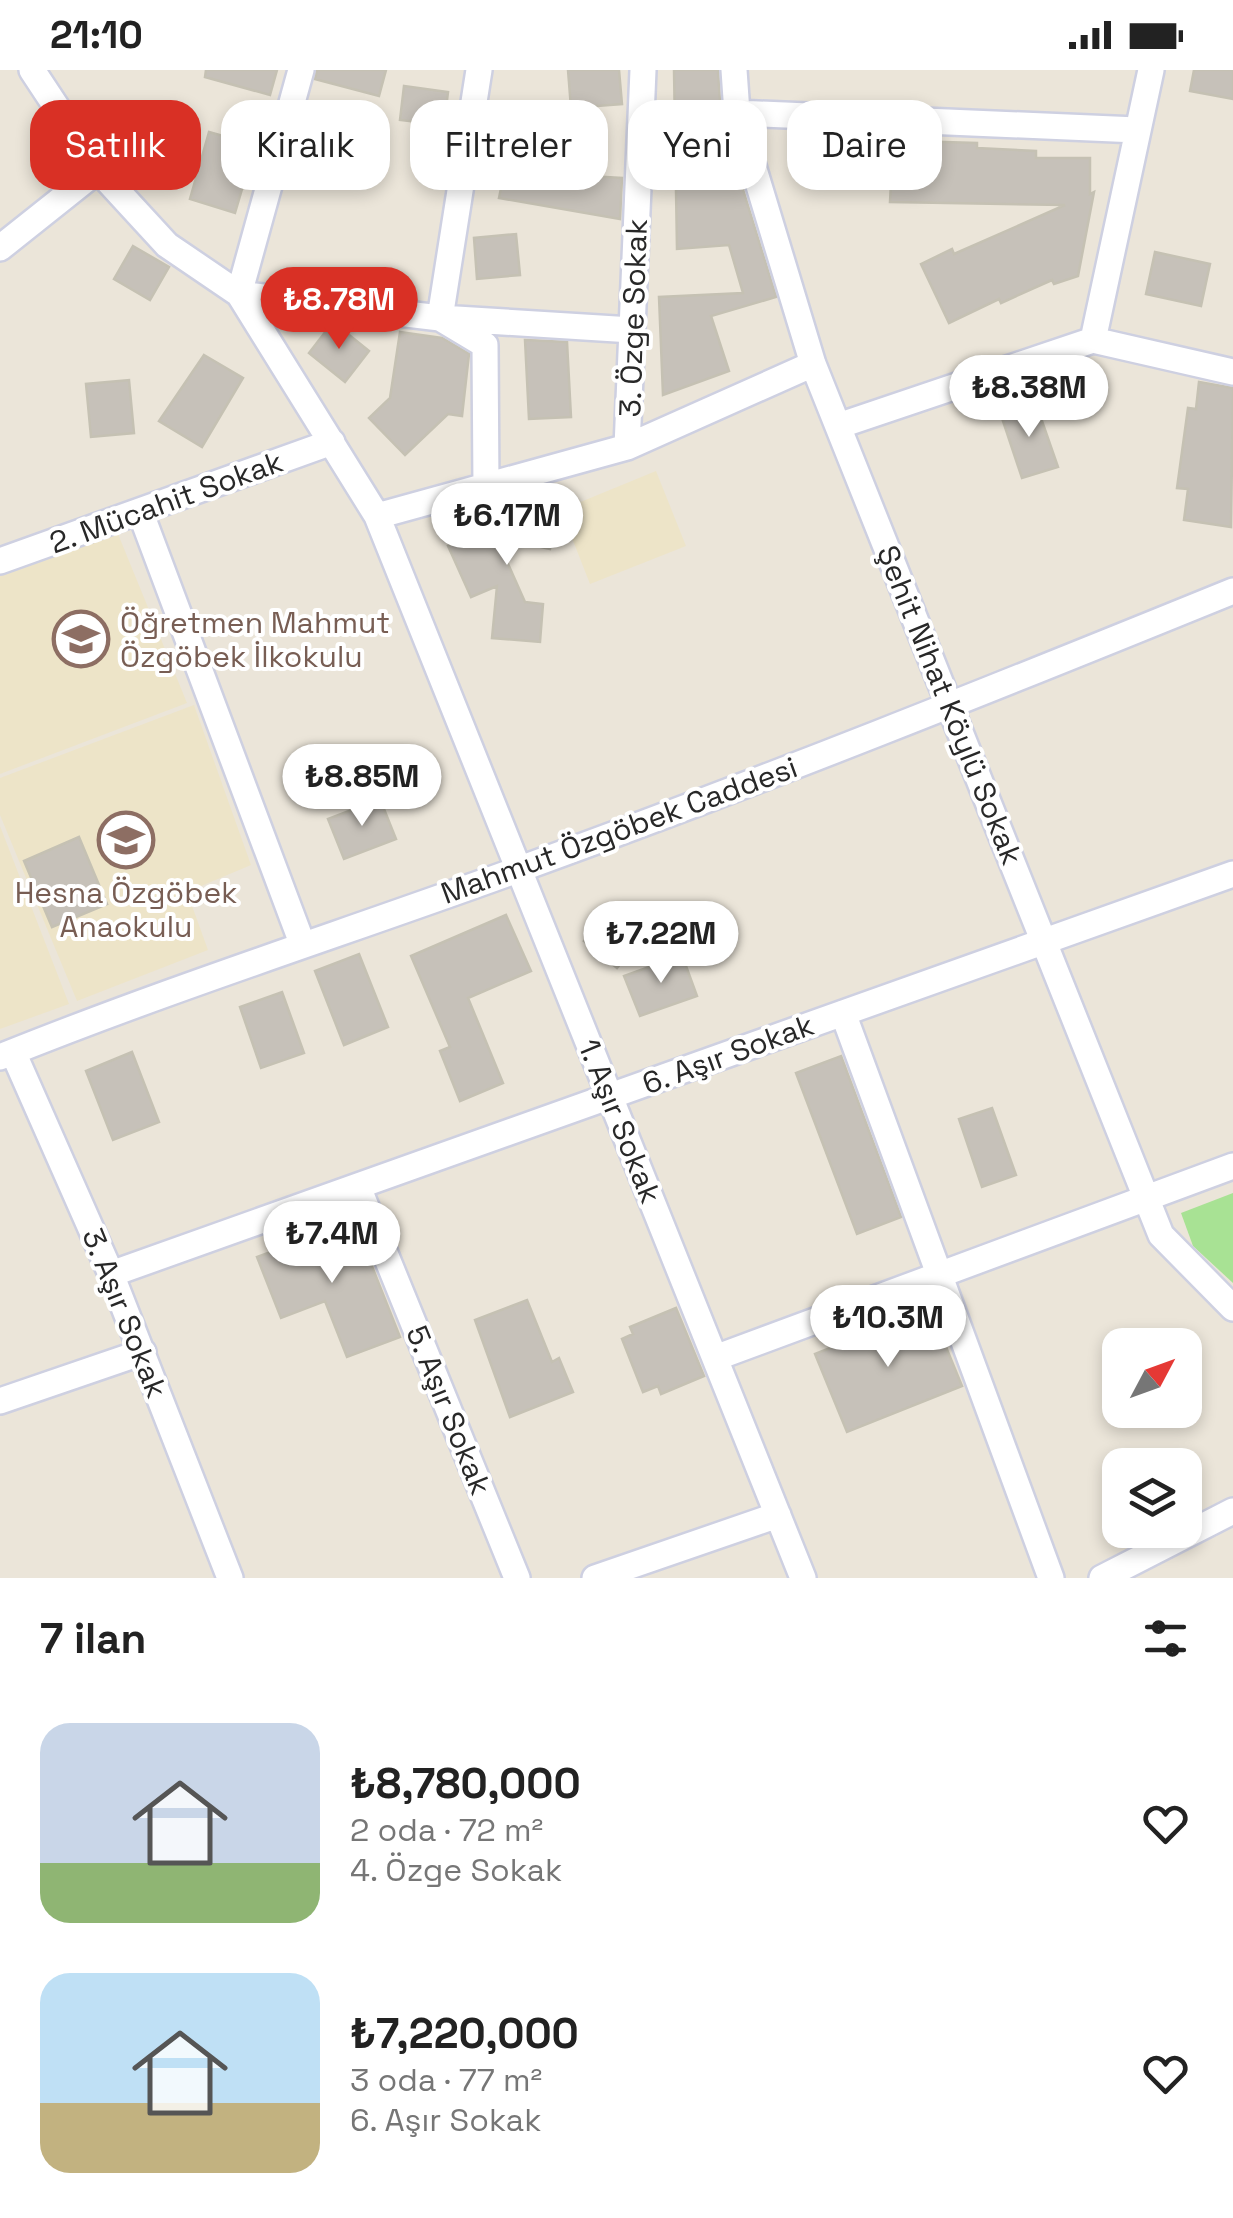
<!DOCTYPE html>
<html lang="tr">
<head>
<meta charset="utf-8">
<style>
  body { margin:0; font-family:"Space Grotesk",sans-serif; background:#f2f2f2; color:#222; height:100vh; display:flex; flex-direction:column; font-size:38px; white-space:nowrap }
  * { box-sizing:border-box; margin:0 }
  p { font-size:32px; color:#767676 }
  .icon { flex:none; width:55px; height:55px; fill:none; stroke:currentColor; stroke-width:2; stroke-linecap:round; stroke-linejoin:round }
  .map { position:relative; height:1508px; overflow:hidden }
  .drawer { display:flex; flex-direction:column; background:#fff; flex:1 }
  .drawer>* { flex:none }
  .top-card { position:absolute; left:30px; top:30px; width:1175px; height:90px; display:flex; gap:20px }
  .needle { width:65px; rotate:49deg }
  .buttons { position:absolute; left:1102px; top:1258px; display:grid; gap:20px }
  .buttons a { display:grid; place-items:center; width:100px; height:100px; border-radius:20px; background:#fff; box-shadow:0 5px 15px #0003; font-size:50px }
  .price { position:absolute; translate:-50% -85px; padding:0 22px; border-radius:35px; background:#fff; color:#222; font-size:32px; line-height:65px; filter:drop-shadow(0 2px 5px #0008) }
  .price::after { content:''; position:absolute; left:50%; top:60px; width:30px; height:22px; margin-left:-15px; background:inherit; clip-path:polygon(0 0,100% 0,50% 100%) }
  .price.active { background:#d93025; color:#fff }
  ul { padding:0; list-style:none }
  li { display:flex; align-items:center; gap:30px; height:250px; padding:0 40px }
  li span { display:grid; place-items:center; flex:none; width:280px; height:200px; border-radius:30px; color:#555 }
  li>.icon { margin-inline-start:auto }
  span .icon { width:120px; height:120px; fill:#fffc; stroke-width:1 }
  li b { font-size:42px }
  h2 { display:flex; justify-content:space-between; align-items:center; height:120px; padding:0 40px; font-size:42px }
  .chip { padding:0 35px; border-radius:30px; background:#fff; box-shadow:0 5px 15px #0003; font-size:35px; line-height:90px }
  .chip.active { background:#d93025; color:#fff }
  .status { display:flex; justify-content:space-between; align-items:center; height:70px; padding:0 50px; background:#fff; direction:ltr }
  .status svg { height:28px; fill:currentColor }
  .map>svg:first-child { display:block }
</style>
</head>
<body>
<div class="status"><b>21:10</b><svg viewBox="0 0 49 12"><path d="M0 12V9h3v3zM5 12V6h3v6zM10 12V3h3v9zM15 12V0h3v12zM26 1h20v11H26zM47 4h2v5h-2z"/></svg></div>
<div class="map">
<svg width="1233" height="1508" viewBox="0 0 1233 1508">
  <rect width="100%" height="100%" fill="#ebe5d9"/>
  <!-- education -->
  <path fill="#ede4c8" d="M 656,401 L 686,476 L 590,514 L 561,440 Z
    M 118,464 L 187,633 L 0,704 L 0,506 Z
    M 194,635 L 251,795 L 187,822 L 208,880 L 77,931 L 0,745 L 0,708 Z
    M 0,756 L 69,934 L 0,959 Z"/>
  <!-- green -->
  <path fill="#a8e294" d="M 1233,1123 L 1233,1213 L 1193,1176 L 1181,1143 Z"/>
  <!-- building -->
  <path fill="#c6c1b9" stroke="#c5c1b3" stroke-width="2.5" d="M 206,0 L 277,0 L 270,25 L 205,7 Z
    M 317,0 L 386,0 L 379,26 L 315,9 Z
    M 568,0 L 619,0 L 622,34 L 571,38 Z
    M 674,0 L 718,0 L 721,48 L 776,227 L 711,246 L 729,301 L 663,325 L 659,227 L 743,223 L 729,175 L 677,179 Z
    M 1194,0 L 1233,0 L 1233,29 L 1190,21 Z
    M 404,16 L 448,22 L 444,55 L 400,50 Z
    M 523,35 L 565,44 L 554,104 L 622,108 L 620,149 L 499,128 L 506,95 L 511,96 Z
    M 209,62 L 255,75 L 235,143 L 190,129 Z
    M 877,70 L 977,73 L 977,78 L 1036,81 L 1036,88 L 1090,88 L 1090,124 L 1094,122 L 1078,206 L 1054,214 L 1052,210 L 1001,233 L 999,229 L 949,253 L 921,194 L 952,179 L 954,184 L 1065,135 L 890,132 L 891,113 L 875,112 Z
    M 516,164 L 520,205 L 477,209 L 474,168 Z
    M 133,176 L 169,197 L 150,230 L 114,209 Z
    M 1155,182 L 1210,194 L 1201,236 L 1146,224 Z
    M 333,252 L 369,281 L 345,312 L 309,283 Z
    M 400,262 L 442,268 L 469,284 L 462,346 L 448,344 L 405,385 L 369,348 L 390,328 Z
    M 525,270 L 567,272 L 571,347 L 529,349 Z
    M 204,285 L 243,308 L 202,377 L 159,351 Z
    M 129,310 L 134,363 L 91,367 L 86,314 Z
    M 1199,312 L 1233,318 L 1231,457 L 1184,450 L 1188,419 L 1177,418 L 1188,338 L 1196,339 Z
    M 1035,331 L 1058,397 L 1022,408 L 1000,342 Z
    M 515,429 L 558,439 L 550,479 L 496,467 L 525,532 L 543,534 L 540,572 L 492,568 L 497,516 L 471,527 L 448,476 L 511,448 Z
    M 380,729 L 396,769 L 344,789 L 328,749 Z
    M 79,767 L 107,834 L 52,857 L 24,791 Z
    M 614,834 L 648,861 L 617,898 L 584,871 Z
    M 506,845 L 531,901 L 468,928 L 503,1013 L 460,1031 L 440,981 L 450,977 L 411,886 Z
    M 359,884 L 388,957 L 344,975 L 315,901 Z
    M 682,885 L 697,926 L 640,946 L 624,906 Z
    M 282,922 L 304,983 L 261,998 L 240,937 Z
    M 132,982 L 159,1052 L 113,1070 L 86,1001 Z
    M 841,986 L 901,1147 L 857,1164 L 796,1003 Z
    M 992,1038 L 1016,1105 L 982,1117 L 959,1049 Z
    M 354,1151 L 400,1267 L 347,1287 L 325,1231 L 281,1248 L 257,1187 Z
    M 527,1230 L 552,1292 L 559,1288 L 573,1322 L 510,1347 L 475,1250 Z
    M 676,1238 L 704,1306 L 661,1324 L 658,1316 L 643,1322 L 622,1269 L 633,1264 L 630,1257 Z
    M 930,1238 L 962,1316 L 847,1362 L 815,1284 Z"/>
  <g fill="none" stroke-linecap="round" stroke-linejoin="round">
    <!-- street casing -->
    <g stroke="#ced0e1" stroke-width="30">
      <path id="street" d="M 32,0 L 98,100 L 167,175 L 239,224 L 440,248 L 632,260
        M 301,0 L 239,224 L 377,446 L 803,1508
        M 479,0 L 440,248 L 485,275 L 486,418
        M 734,0 L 737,43 L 813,294 L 1161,1165 L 1233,1238
        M 737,43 L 1137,60
        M 0,178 L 98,100
        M 1093,270 L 1151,0
        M 838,356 L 1093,270 L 1233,302
        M 627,377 L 643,0
        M 140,441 L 302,873
        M 377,446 L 627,377 L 813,294
        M 0,491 L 332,372
        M 843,943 L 1051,1508
        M 13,982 L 111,1204 L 230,1508
        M 0,987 C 171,918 347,862 520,799 C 760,712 997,617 1233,521
        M 358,1117 L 517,1508
        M 111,1204 L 1233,804
        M 715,1288 L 1233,1096
        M 0,1331 L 143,1282
        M 595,1508 L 778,1445
        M 1102,1508 L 1233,1441"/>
    </g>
    <!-- street -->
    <use href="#street" stroke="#fff" stroke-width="25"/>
  </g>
  <!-- icons -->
  <defs>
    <g id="school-ring" transform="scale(2.875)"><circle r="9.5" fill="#fff" stroke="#8d6e63" stroke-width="1.5"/><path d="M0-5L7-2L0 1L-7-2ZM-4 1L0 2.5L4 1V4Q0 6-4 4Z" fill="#8d6e63"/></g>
  </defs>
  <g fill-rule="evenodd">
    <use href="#school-ring" x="81" y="569"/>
    <use href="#school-ring" x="126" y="770"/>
  </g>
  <g text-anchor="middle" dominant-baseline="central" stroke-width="8" stroke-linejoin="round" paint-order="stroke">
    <!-- street labels -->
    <g font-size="30" fill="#282828" stroke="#fff">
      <text transform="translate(633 248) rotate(-88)">3. Özge Sokak</text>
      <text transform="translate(166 432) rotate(-20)">2. Mücahit Sokak</text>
      <text transform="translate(950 635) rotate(68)">Şehit Nihat Köylü Sokak</text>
      <text transform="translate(619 760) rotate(-20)">Mahmut Özgöbek Caddesi</text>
      <text transform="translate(728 984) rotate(-20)">6. Aşır Sokak</text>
      <text transform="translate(620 1051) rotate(68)">1. Aşır Sokak</text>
      <text transform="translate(125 1243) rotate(68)">3. Aşır Sokak</text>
      <text transform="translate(449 1340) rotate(68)">5. Aşır Sokak</text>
    </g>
    <!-- education labels -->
    <g font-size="30" fill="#785e54" stroke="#fff" text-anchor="start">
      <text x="120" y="552">Öğretmen Mahmut<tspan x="120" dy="34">Özgöbek İlkokulu</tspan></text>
      <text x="126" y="822" text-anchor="middle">Hesna Özgöbek<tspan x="126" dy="34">Anaokulu</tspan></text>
    </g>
  </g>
</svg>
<div class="buttons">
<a><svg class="needle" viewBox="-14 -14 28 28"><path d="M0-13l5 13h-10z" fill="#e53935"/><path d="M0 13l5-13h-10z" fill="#767676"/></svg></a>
<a><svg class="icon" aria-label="layers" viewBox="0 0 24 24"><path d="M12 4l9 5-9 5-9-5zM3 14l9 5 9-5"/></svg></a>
</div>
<b class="price active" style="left:339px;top:282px">₺8.78M</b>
<b class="price" style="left:1029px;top:370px">₺8.38M</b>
<b class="price" style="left:507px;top:498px">₺6.17M</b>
<b class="price" style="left:362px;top:759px">₺8.85M</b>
<b class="price" style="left:661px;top:916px">₺7.22M</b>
<b class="price" style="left:332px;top:1216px">₺7.4M</b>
<b class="price" style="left:888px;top:1300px">₺10.3M</b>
<div class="top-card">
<a class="chip active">Satılık</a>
<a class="chip">Kiralık</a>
<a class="chip">Filtreler</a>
<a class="chip">Yeni</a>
<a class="chip">Daire</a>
</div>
</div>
<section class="drawer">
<h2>7 ilan<svg class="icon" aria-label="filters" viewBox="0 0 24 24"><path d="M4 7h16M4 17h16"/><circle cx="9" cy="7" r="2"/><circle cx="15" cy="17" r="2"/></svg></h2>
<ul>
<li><span style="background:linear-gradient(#c9d6e8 70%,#8fb573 0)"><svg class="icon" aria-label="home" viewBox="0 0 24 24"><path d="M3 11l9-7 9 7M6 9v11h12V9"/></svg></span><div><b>₺8,780,000</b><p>2 oda · 72 m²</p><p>4. Özge Sokak</p></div><svg class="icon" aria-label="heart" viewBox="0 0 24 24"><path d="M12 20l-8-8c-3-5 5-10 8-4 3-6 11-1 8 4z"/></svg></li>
<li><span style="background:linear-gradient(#bfe0f5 65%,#c2b280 0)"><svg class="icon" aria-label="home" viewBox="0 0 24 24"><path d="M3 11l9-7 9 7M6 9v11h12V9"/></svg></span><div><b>₺7,220,000</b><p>3 oda · 77 m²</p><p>6. Aşır Sokak</p></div><svg class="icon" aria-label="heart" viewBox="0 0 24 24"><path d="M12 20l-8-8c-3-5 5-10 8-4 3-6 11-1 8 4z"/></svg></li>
</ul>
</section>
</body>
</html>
